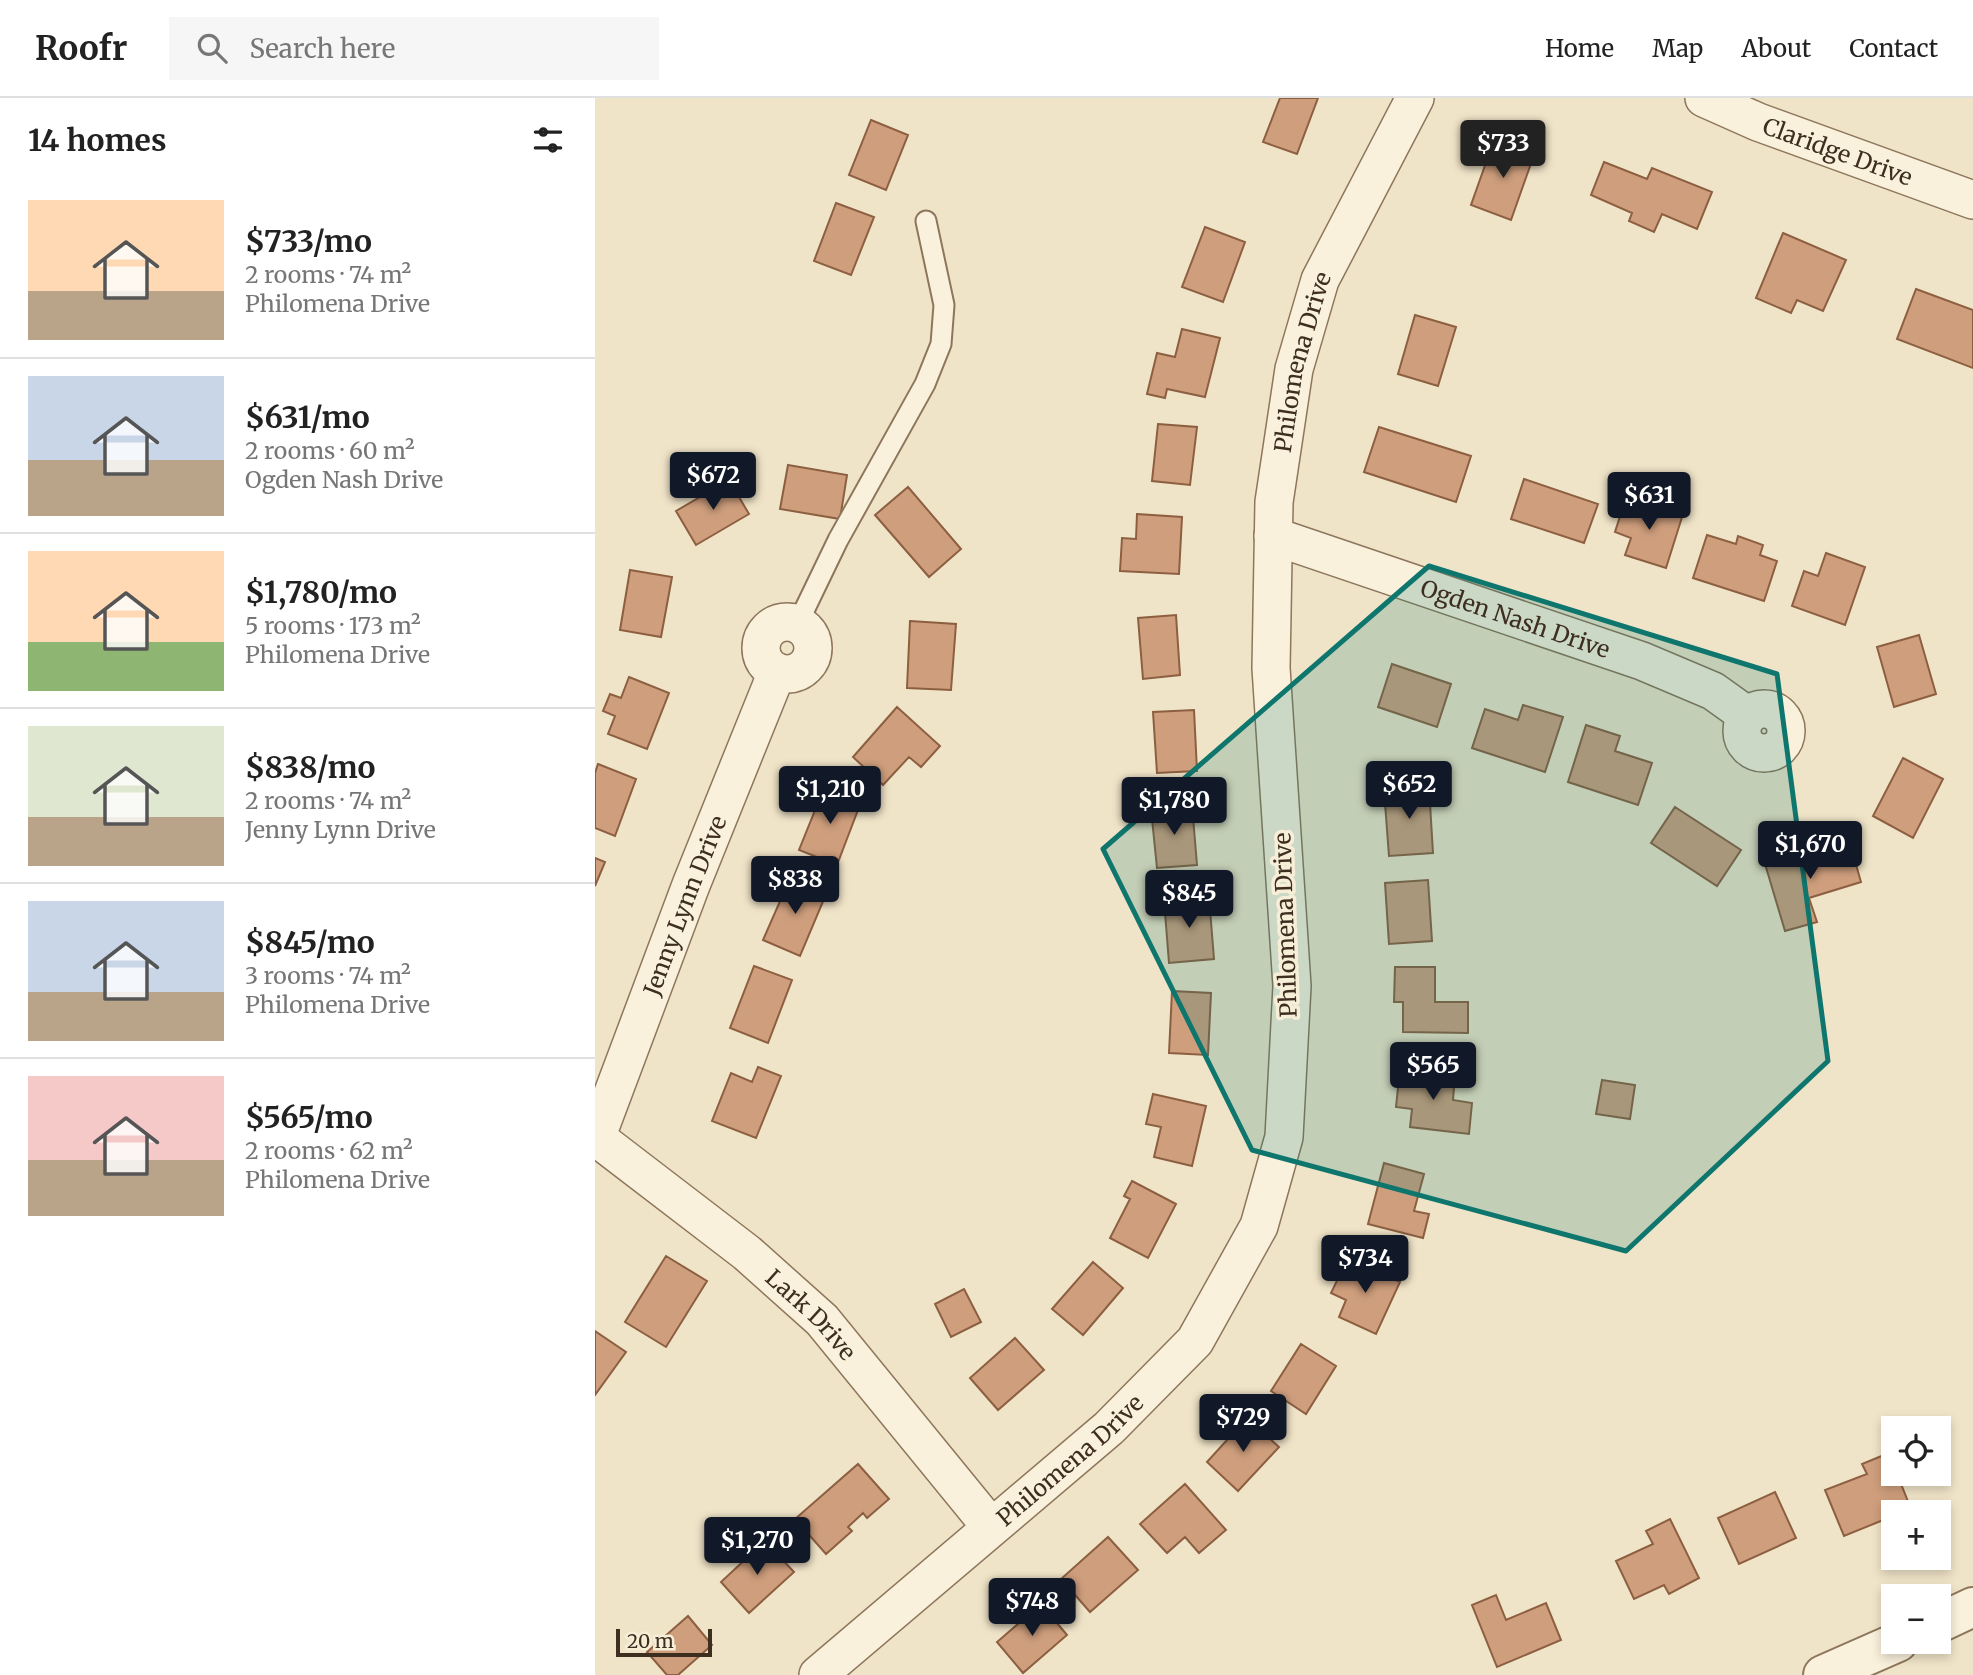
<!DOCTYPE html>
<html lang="en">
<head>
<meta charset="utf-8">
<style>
  body { margin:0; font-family:Merriweather,serif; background:#f6f6f6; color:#222; height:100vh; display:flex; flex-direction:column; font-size:26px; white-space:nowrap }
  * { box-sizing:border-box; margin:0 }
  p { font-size:23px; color:#767676 }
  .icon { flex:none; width:38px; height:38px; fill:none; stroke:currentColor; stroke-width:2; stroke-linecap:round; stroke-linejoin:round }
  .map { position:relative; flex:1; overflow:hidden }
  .panel { display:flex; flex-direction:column; background:#fff; width:595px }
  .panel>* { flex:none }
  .tools { position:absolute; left:1286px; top:1318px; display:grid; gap:14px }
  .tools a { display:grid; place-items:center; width:70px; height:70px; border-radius:0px; background:#fff; box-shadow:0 4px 10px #0003; font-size:35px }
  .scale { position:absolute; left:21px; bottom:18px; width:96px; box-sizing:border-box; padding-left:7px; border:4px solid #3d2e20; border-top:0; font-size:19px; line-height:24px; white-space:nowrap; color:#3d2e20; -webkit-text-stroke:5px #f7eed8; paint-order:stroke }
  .price { position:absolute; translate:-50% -60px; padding:0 16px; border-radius:7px; background:#111827; color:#fff; font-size:23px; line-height:46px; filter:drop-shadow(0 2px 4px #0008) }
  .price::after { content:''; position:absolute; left:50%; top:42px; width:21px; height:16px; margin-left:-10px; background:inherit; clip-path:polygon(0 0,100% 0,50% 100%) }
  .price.on { background:#222; color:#fff }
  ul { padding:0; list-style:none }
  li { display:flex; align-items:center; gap:21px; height:175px; padding:0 28px }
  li+li { border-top:2px solid #e0e0e0 }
  li span { display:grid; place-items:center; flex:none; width:196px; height:140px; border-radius:0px; color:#555 }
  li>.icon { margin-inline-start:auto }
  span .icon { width:84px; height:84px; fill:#fffc; stroke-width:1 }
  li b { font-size:30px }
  h2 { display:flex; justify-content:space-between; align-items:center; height:84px; padding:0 28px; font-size:30px }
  header { display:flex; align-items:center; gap:42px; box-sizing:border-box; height:98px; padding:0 35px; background:#fff; border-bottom:2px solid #e0e0e0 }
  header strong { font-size:33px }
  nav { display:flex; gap:38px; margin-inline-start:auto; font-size:24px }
  .search { width:490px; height:63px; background:#f6f6f6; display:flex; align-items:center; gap:18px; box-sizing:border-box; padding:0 24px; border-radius:0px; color:#767676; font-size:26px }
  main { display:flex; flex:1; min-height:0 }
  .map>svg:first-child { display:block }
</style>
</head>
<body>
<header>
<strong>Roofr</strong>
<div class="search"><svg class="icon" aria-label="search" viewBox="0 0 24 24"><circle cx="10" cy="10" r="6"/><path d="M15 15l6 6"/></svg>Search here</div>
<nav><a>Home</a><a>Map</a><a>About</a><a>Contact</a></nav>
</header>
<main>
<section class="panel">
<h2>14 homes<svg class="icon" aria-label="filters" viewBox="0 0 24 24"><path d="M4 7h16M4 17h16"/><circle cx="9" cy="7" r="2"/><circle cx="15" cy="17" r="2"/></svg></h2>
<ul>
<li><span style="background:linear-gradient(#ffd9b3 65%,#b9a48a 0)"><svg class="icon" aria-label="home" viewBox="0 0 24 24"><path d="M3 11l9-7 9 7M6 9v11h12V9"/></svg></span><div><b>$733/mo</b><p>2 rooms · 74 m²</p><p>Philomena Drive</p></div></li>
<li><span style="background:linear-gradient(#c9d6e8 60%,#b9a48a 0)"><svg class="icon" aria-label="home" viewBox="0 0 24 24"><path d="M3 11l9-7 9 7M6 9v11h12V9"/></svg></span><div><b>$631/mo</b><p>2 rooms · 60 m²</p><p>Ogden Nash Drive</p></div></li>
<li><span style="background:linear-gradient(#ffd9b3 65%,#8fb573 0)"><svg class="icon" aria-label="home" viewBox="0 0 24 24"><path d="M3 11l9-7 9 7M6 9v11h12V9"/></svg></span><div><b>$1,780/mo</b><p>5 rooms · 173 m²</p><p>Philomena Drive</p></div></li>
<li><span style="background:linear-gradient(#dfe7d0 65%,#b9a48a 0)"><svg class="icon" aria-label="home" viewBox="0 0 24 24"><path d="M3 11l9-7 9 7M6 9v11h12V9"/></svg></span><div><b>$838/mo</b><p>2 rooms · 74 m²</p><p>Jenny Lynn Drive</p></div></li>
<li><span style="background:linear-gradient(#c9d6e8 65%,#b9a48a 0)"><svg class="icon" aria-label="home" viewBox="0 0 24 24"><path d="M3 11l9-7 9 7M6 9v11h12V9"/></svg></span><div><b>$845/mo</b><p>3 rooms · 74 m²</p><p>Philomena Drive</p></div></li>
<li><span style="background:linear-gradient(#f6c9c9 60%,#b9a48a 0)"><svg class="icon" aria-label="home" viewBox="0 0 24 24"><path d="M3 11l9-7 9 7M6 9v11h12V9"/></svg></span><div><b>$565/mo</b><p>2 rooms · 62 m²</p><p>Philomena Drive</p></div></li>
</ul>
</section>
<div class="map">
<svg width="1378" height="1577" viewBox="0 0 1378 1577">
  <rect width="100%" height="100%" fill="#f0e4c8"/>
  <!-- building -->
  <path fill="#cf9f7d" stroke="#8d5f41" stroke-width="2" d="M 685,0 L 723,0 L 702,56 L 668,44 Z
    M 276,22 L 313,37 L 291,92 L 254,77 Z
    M 899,42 L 939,57 L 916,122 L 876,107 Z
    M 1009,64 L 1052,81 L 1057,70 L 1117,94 L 1102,131 L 1067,116 L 1059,134 L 1034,123 L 1037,115 L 996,97 Z
    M 241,105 L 279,119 L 256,177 L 219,163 Z
    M 610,129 L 650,144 L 628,204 L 587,189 Z
    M 1188,135 L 1251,162 L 1228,213 L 1202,202 L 1196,215 L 1161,200 Z
    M 1321,191 L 1378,212 L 1378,270 L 1302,241 Z
    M 820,217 L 861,229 L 843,288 L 803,276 Z
    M 587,231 L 625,240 L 610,299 L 572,291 L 570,300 L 552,296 L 562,255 L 580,259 Z
    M 563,326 L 602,329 L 595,387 L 557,383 Z
    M 784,329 L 876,358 L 861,404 L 769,374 Z
    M 193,367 L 252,377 L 245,421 L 185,411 Z
    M 929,381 L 1003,406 L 989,445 L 916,421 Z
    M 134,382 L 154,416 L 101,447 L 81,413 Z
    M 313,389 L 366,451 L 334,479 L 280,417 Z
    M 1030,403 L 1049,409 L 1050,404 L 1088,416 L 1071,470 L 1030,457 L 1036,440 L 1020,434 Z
    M 542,416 L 587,419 L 584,476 L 525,473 L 527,440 L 541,441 Z
    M 1112,437 L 1141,446 L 1143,438 L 1168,447 L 1165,457 L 1182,463 L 1169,503 L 1098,480 Z
    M 1231,455 L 1270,469 L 1250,527 L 1197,508 L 1209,473 L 1223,478 Z
    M 35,472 L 77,479 L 66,539 L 25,532 Z
    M 581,517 L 585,577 L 548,581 L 543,520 Z
    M 315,523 L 361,526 L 356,592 L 312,590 Z
    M 1324,537 L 1341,596 L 1299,609 L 1282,549 Z
    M 797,566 L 856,586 L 842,629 L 783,609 Z
    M 34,579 L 74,595 L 52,651 L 13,636 L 20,618 L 8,613 L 15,596 L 26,600 Z
    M 928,607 L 968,619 L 950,674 L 877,650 L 890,611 L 923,622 Z
    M 302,609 L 345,648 L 326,669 L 314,659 L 288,687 L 258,659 Z
    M 599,612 L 602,673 L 562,675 L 558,614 Z
    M 991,627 L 1025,638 L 1020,653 L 1057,665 L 1043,707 L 973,684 Z
    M 1308,660 L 1348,681 L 1318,740 L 1278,718 Z
    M 3,666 L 41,681 L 20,738 L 0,730 L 0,675 Z
    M 834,689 L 838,755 L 794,758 L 789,692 Z
    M 229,690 L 266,704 L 242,767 L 204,752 Z
    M 597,707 L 602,767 L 562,770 L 556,711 Z
    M 1080,709 L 1146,752 L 1122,788 L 1056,745 Z
    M 1254,742 L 1266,784 L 1214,800 L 1222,824 L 1190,833 L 1170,766 Z
    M 0,760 L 10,764 L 0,788 Z
    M 196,778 L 232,794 L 205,858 L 168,842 Z
    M 833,782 L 837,843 L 794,846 L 790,785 Z
    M 614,799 L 619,861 L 574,865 L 569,802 Z
    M 159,868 L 197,882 L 173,945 L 135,930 Z
    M 800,869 L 840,869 L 840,904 L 873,904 L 873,935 L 808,934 L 808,904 L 799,904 Z
    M 577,893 L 616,895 L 613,957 L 574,955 Z
    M 163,969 L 186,978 L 161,1040 L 117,1023 L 136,975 L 157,984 Z
    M 805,971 L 860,977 L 858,1002 L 877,1005 L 874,1036 L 815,1029 L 817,1011 L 801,1009 Z
    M 1007,982 L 1040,987 L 1035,1021 L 1001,1016 Z
    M 558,996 L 611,1008 L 597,1068 L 559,1059 L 566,1029 L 551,1026 Z
    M 789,1065 L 829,1076 L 819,1113 L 834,1116 L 828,1140 L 773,1126 Z
    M 537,1083 L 581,1106 L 553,1160 L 515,1140 L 535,1101 L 529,1098 Z
    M 71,1158 L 112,1183 L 71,1249 L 30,1224 Z
    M 753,1160 L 805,1184 L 781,1236 L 744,1219 L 751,1202 L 736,1195 Z
    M 498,1164 L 528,1190 L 488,1237 L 457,1211 Z
    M 369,1191 L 386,1224 L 356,1239 L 340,1206 Z
    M 0,1233 L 31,1254 L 0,1297 Z
    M 420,1240 L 449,1272 L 403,1312 L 375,1280 Z
    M 706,1246 L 741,1268 L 711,1316 L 676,1293 Z
    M 652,1320 L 684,1349 L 643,1393 L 612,1364 Z
    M 1294,1355 L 1298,1376 L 1302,1376 L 1316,1411 L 1298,1414 L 1298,1418 L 1249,1438 L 1230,1392 L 1272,1376 L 1267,1366 Z
    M 263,1366 L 294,1401 L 272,1420 L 268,1415 L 253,1429 L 257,1433 L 231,1456 L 200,1421 Z
    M 590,1386 L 631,1432 L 604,1455 L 590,1439 L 572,1455 L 545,1426 Z
    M 1180,1394 L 1201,1440 L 1144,1466 L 1123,1420 Z
    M 1075,1421 L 1104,1480 L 1074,1496 L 1069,1487 L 1039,1501 L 1021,1463 L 1058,1446 L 1051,1433 Z
    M 513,1439 L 543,1472 L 495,1514 L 466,1481 Z
    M 170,1443 L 199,1474 L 154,1515 L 126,1484 Z
    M 901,1497 L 911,1522 L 951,1505 L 966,1542 L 902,1569 L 877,1507 Z
    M 446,1506 L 472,1537 L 428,1575 L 402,1544 Z
    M 93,1518 L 117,1547 L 83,1577 L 72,1577 L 52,1554 Z"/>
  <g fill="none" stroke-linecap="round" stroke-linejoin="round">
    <!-- service casing -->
    <g stroke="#8d765c" stroke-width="23">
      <path id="service" d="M 203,525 L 243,442 L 330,286 L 346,246 L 349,207 L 331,123"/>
    </g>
    <!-- minor casing -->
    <g stroke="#8d765c" stroke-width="40">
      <g id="minor">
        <path id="s1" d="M 1109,0 L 1163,24 L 1378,102"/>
        <path id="s2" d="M 678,438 L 1047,563 L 1118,593 L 1153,618"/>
        <circle cx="192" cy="550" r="26"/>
        <circle cx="1169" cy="633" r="22"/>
        <path id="s3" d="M 2,1040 L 152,1155 L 227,1222 L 396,1429"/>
        <path id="s4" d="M 0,1043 L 96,787 L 182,574"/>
        <path id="s5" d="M 223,1577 L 514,1330 L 600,1243 L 664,1128 L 689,1039 L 697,888 L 676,570 L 679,404 L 699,271 L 725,182 L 820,0"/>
      </g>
    </g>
    <!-- tertiary casing -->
    <g stroke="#8d765c" stroke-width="42">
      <path id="tertiary" d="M 1344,1525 L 1378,1509
        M 1228,1577 L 1303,1544"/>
    </g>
    <!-- service -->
    <use href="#service" stroke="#faf1dc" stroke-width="19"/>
    <!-- minor -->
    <use href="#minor" stroke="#faf1dc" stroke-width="37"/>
    <!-- tertiary -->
    <use href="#tertiary" stroke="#faf1dc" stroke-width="38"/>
  </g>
  <!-- marked area -->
  <path fill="#0f766e" fill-opacity="0.2" stroke="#0f766e" stroke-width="5" stroke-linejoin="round" d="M 834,468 L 1182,576 L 1233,963 L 1031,1153 L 657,1052 L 508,751 Z"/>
  <g text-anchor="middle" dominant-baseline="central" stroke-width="7" stroke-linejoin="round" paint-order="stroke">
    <!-- street labels -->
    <g font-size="23" fill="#3d2e20" stroke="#f7eed8">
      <text stroke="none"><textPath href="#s1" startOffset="144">Claridge Drive</textPath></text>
      <text stroke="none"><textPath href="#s5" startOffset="1507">Philomena Drive</textPath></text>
      <text stroke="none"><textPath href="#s2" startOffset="256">Ogden Nash Drive</textPath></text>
      <text stroke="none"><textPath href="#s4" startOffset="252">Jenny Lynn Drive</textPath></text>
      <text transform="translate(690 827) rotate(-92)">Philomena Drive</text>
      <text stroke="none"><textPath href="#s3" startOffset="278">Lark Drive</textPath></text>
      <text stroke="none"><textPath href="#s5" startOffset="331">Philomena Drive</textPath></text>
    </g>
  </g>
</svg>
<div class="tools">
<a><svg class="icon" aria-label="locate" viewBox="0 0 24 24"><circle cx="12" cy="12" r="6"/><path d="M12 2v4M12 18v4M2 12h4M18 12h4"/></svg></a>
<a>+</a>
<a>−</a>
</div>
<div class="scale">20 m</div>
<b class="price on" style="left:908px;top:82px">$733</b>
<b class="price" style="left:118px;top:414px">$672</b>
<b class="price" style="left:1054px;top:434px">$631</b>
<b class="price" style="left:814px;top:723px">$652</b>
<b class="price" style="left:235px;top:728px">$1,210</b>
<b class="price" style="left:579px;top:739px">$1,780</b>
<b class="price" style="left:1215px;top:783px">$1,670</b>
<b class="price" style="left:200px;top:818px">$838</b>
<b class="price" style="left:594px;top:832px">$845</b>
<b class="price" style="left:838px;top:1004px">$565</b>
<b class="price" style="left:770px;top:1197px">$734</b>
<b class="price" style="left:648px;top:1356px">$729</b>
<b class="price" style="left:162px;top:1479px">$1,270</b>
<b class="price" style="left:437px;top:1540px">$748</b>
</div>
</main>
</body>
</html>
